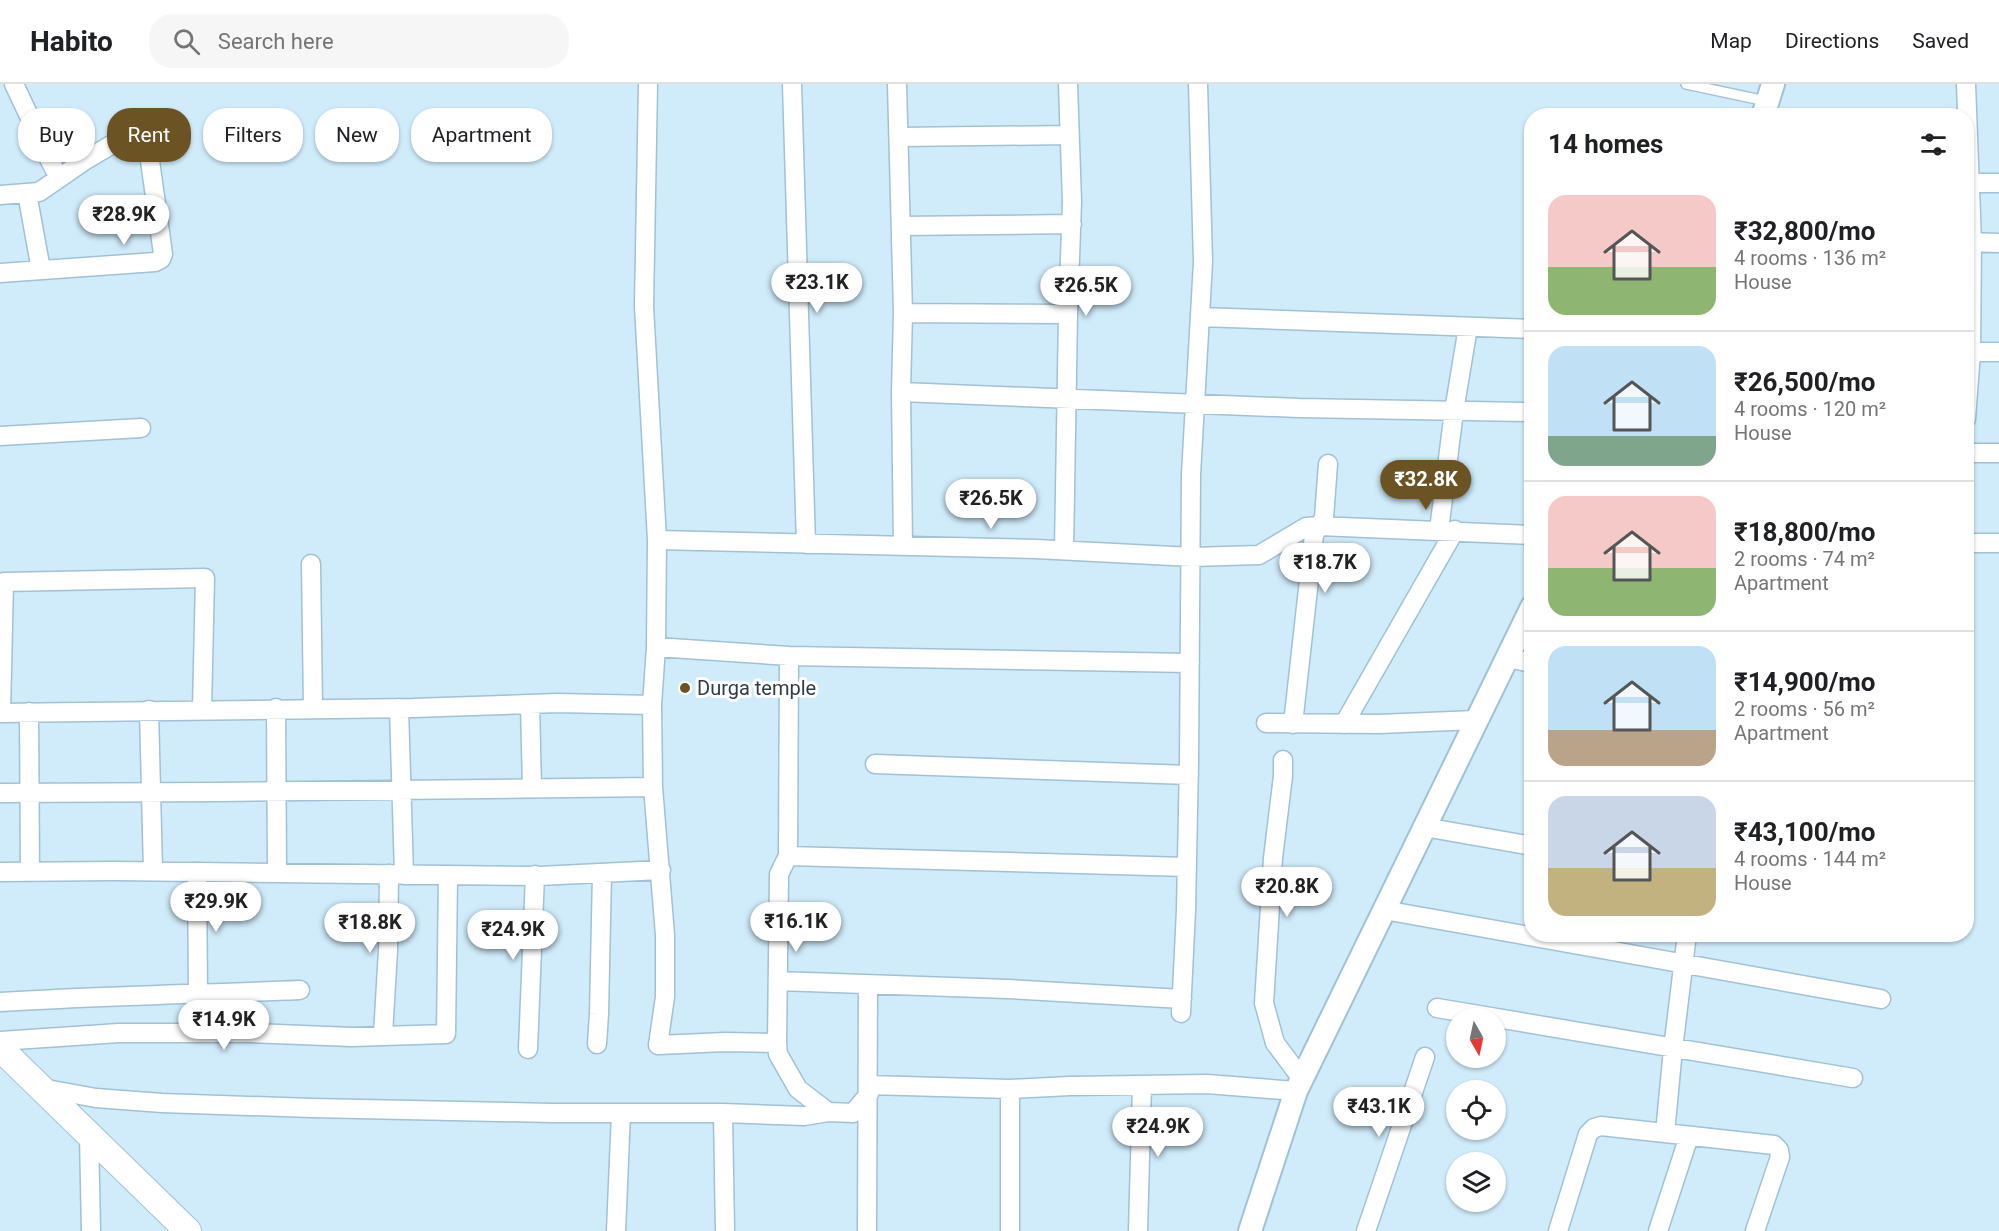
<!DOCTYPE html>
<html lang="en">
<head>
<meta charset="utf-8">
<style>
  body { margin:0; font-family:Roboto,sans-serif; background:#f6f6f6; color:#202124; height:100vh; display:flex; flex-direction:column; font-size:22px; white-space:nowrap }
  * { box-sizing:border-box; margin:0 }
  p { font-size:20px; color:#757577 }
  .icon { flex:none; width:33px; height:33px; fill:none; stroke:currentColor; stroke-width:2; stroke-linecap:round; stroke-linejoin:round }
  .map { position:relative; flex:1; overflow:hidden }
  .details { position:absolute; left:1524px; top:24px; width:450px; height:834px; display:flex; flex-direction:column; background:#fff; border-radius:24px; box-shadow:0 2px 4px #0004 }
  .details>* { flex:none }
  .guide { position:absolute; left:18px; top:24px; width:570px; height:54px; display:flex; gap:12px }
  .needle { width:39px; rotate:171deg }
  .controls { position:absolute; left:1446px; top:924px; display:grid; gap:12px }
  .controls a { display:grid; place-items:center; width:60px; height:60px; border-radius:50%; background:#fff; box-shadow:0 2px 4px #0004; font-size:30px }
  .price { position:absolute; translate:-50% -51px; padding:0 14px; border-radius:21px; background:#fff; color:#222; font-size:20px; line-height:39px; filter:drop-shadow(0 2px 3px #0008) }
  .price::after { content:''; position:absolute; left:50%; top:36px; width:18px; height:14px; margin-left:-9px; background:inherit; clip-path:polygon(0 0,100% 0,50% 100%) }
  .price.active { background:#6c5324; color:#fff }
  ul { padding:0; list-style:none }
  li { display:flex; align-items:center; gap:18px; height:150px; padding:0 24px }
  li+li { border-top:2px solid #e0e0e0 }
  li span { display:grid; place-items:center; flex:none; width:168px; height:120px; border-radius:18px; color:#555 }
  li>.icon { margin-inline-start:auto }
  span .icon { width:72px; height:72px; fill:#fffc; stroke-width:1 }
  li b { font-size:26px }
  h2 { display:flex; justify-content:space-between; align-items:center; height:72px; padding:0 24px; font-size:26px }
  .pill { padding:0 21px; border-radius:24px; background:#fff; box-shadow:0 2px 4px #0004; font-size:21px; line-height:54px }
  .pill.active { background:#6c5324; color:#fff }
  header { display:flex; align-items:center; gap:36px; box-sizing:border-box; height:84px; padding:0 30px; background:#fff; border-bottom:2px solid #e0e0e0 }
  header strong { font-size:28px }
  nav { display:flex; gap:33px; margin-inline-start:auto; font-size:21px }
  .search { width:420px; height:54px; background:#f6f6f6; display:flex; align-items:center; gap:15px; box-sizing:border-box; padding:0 21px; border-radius:24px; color:#757577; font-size:22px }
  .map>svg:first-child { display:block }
</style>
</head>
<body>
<header>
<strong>Habito</strong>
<div class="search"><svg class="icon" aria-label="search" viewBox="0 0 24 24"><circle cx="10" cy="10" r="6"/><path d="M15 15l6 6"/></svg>Search here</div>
<nav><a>Map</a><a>Directions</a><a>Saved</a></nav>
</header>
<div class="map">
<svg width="1999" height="1147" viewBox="0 0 1999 1147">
  <rect width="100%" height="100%" fill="#d0ebfa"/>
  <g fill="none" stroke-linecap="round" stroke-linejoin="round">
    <!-- service casing -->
    <g stroke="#a1c1d4" stroke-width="12">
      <path id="service" d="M 1686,0 L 1766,17"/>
    </g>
    <!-- minor casing -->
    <g stroke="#a1c1d4" stroke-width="21">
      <path id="minor" d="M 14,0 L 29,32
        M 648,0 L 644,222 L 657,456 L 656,563 L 652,621 L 653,703 L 665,851 L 665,913 L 658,961 L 725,958 L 777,959 L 778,970 L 798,1005 L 828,1028 L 853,1029 L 869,1010
        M 792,0 L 806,460
        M 897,0 L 903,229 L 901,308 L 903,462
        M 1966,0 L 1972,158 L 1971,268 L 1966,335
        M 33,44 L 59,94
        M 899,53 L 1070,51
        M 1966,99 L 1999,99
        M 27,109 L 41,186
        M 0,111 L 39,108 L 84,77 L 138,45 L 142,45 L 146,48 L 163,170 L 161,175 L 155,178 L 0,189
        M 901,142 L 1072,140
        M 1966,158 L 1999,159
        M 903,229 L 1068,230
        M 1200,233 L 1532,245
        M 1966,268 L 1999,268
        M 901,308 L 1299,324 L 1532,328
        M 0,352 L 141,344
        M 1966,369 L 1999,369
        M 1439,446 L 1454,327 L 1468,243
        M 657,456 L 1036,465 L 1192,473 L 1259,471 L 1306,443 L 1319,442 L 1532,451
        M 1966,459 L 1999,459
        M 1064,466 L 1068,230 L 1072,118 L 1068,0
        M 311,480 L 313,624
        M 656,563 L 789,572 L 1190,579
        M 1507,574 L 1532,579
        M 530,620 L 532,704
        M 276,624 L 277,789
        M 399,624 L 404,791
        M 149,626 L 153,787
        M 29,628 L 30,788
        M 0,629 L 413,624 L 557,619 L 652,621
        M 1,629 L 4,498 L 205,494 L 202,625
        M 1266,639 L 1379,640 L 1476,636
        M 1293,640 L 1314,451 L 1324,434 L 1328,380
        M 1344,640 L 1455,446
        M 1283,676 L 1283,692 L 1273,774 L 1264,919 L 1275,959 L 1302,995
        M 875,680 L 1189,691
        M 0,709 L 220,708 L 653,703
        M 1424,743 L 1532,762
        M 788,772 L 1187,783
        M 0,788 L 115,787 L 539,792 L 661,786
        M 197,788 L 198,910
        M 1384,826 L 1881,915
        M 778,897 L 1008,905 L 1182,915
        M 0,918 C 100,912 200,910 300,906
        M 1437,924 L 1853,994
        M 1181,929 L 1186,826 L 1189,677 L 1191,390 L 1203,178 L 1198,0
        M 383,951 L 388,866 L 389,790
        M 0,957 L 119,949 L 251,949 L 352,953 L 446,950 L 448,791
        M 777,959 L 779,790 L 788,772 L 789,572
        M 597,960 L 599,930 L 602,789
        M 528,965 L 535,791
        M 869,1001 L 1010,1005 L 1070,1002 L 1207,1000 L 1296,1007
        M 41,1004 L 96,1014 L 162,1019 L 312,1024 L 552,1029 L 723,1029 L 804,1032 L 828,1028
        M 723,1029 L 725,1147
        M 1665,1049 L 1673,965 L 1687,850
        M 89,1051 L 91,1147
        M 616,1147 L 621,1029
        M 867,1147 L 868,901
        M 1010,1147 L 1010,1005
        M 1138,1147 L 1142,1001
        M 1366,1147 L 1425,973
        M 1558,1147 L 1588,1050 L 1594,1044 L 1601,1042 L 1774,1061 L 1779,1066 L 1780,1073 L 1755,1147
        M 1658,1147 L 1689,1052"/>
    </g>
    <!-- tertiary casing -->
    <g stroke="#a1c1d4" stroke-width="26">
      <path id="tertiary" d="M 1763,32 L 1773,0
        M 1250,1147 L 1296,1007 L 1532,523"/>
    </g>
    <!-- secondary casing -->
    <g stroke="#a1c1d4" stroke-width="28">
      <path id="secondary" d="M 0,964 L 188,1147"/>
    </g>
    <!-- service -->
    <use href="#service" stroke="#fff" stroke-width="9"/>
    <!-- minor -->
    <use href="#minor" stroke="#fff" stroke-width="18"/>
    <!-- tertiary -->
    <use href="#tertiary" stroke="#fff" stroke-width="22"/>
    <!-- secondary -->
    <use href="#secondary" stroke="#fff" stroke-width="26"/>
  </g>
  <!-- markers -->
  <circle fill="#6c5324" stroke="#fff" stroke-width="2" cx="685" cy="604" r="6"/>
  <g text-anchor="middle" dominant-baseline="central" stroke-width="6" stroke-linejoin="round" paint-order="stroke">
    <!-- poi labels -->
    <g font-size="20" fill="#2f3c44" stroke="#fff" text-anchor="start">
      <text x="697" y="604">Durga temple</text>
    </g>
  </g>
</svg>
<div class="controls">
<a><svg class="needle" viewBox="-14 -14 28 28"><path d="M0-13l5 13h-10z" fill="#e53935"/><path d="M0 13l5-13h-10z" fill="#757577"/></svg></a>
<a><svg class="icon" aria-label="locate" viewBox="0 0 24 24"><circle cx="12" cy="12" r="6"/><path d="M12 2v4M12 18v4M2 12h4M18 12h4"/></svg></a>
<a><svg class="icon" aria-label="layers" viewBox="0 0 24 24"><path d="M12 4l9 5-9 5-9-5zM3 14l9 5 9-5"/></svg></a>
</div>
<b class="price" style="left:124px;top:162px">₹28.9K</b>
<b class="price" style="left:817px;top:230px">₹23.1K</b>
<b class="price" style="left:1086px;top:233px">₹26.5K</b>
<b class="price active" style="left:1426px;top:427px">₹32.8K</b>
<b class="price" style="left:991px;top:446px">₹26.5K</b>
<b class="price" style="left:1325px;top:510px">₹18.7K</b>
<b class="price" style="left:1287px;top:834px">₹20.8K</b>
<b class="price" style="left:216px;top:849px">₹29.9K</b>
<b class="price" style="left:796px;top:869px">₹16.1K</b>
<b class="price" style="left:370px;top:870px">₹18.8K</b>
<b class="price" style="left:513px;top:877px">₹24.9K</b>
<b class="price" style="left:224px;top:967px">₹14.9K</b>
<b class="price" style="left:1379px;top:1054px">₹43.1K</b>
<b class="price" style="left:1158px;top:1074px">₹24.9K</b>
<div class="guide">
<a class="pill">Buy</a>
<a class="pill active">Rent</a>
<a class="pill">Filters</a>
<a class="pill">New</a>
<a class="pill">Apartment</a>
</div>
<section class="details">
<h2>14 homes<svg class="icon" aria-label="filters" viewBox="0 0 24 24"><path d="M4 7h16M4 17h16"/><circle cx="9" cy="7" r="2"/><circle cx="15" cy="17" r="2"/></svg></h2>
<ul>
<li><span style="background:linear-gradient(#f6c9c9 60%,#8fb573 0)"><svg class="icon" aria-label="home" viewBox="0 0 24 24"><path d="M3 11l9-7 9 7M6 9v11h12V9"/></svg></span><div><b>₹32,800/mo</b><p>4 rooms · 136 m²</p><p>House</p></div></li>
<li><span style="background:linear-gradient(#bfe0f5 75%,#7fa58c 0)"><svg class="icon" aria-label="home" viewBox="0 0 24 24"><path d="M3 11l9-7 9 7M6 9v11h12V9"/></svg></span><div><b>₹26,500/mo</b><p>4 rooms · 120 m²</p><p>House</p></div></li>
<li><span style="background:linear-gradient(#f6c9c9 60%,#8fb573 0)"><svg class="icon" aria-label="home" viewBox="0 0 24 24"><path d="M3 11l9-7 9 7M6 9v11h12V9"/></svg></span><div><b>₹18,800/mo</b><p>2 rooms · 74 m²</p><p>Apartment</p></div></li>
<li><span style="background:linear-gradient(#bfe0f5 70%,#b9a48a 0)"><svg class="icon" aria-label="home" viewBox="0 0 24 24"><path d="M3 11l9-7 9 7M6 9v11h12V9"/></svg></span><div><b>₹14,900/mo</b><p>2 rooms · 56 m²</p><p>Apartment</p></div></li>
<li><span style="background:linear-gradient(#c9d6e8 60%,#c2b280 0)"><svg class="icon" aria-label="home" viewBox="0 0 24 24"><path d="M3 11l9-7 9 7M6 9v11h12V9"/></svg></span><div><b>₹43,100/mo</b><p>4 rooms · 144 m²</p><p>House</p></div></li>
</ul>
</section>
</div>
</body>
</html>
